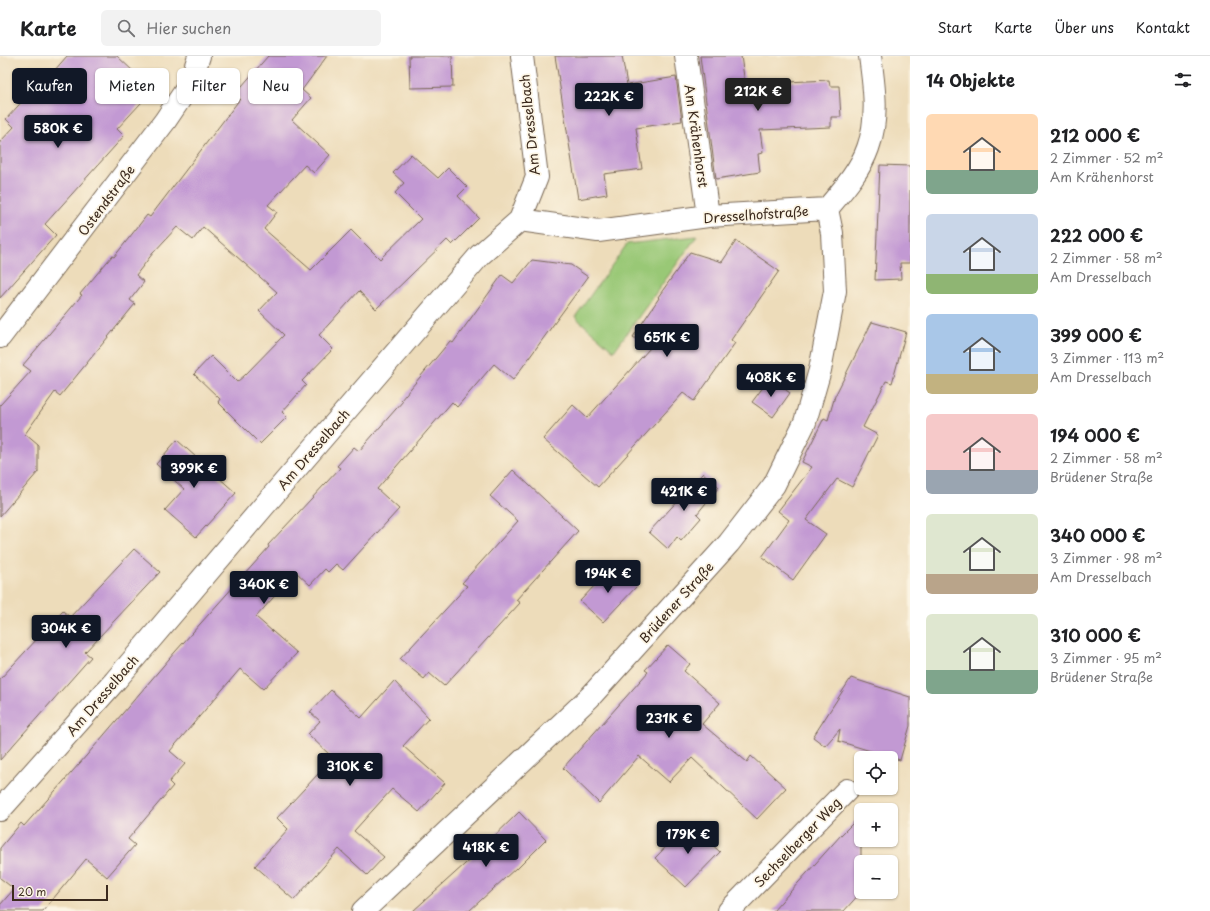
<!DOCTYPE html>
<html lang="de">
<head>
<meta charset="utf-8">
<style>
  body { margin:0; font-family:"Playpen Sans",sans-serif; background:#f2f2f2; color:#202124; height:100vh; display:flex; flex-direction:column; font-size:15px; white-space:nowrap }
  * { box-sizing:border-box; margin:0 }
  p { font-size:13px; color:#757577 }
  .icon { flex:none; width:22px; height:22px; fill:none; stroke:currentColor; stroke-width:2; stroke-linecap:round; stroke-linejoin:round }
  .map { position:relative; flex:1; overflow:hidden }
  .sheet { display:flex; flex-direction:column; background:#fff; width:300px }
  .sheet>* { flex:none }
  .banner { position:absolute; left:12px; top:12px; width:380px; height:36px; display:flex; gap:8px }
  .controls { position:absolute; left:854px; top:695px; display:grid; gap:8px }
  .controls a { display:grid; place-items:center; width:44px; height:44px; border-radius:6px; background:#fff; box-shadow:0 1px 3px #0004; font-size:20px }
  .scale { position:absolute; left:12px; bottom:10px; width:96px; box-sizing:border-box; padding-left:4px; border:2px solid #3b2a1e; border-top:0; font-size:11px; line-height:14px; white-space:nowrap; color:#3b2a1e; -webkit-text-stroke:3px #fcf5e5; paint-order:stroke }
  .price { position:absolute; translate:-50% -34px; padding:0 9px; border-radius:4px; background:#111827; color:#fff; font-size:13px; line-height:26px; filter:drop-shadow(0 1px 2px #0008) }
  .price::after { content:''; position:absolute; left:50%; top:24px; width:12px; height:9px; margin-left:-6px; background:inherit; clip-path:polygon(0 0,100% 0,50% 100%) }
  .price.current { background:#222; color:#fff }
  ul { padding:0; list-style:none }
  li { display:flex; align-items:center; gap:12px; height:100px; padding:0 16px }
  li span { display:grid; place-items:center; flex:none; width:112px; height:80px; border-radius:6px; color:#555 }
  li>.icon { margin-inline-start:auto }
  span .icon { width:48px; height:48px; fill:#fffc; stroke-width:1 }
  li b { font-size:17px }
  h2 { display:flex; justify-content:space-between; align-items:center; height:48px; padding:0 16px; font-size:17px }
  .chip { padding:0 14px; border-radius:6px; background:#fff; box-shadow:0 1px 3px #0004; font-size:14px; line-height:36px }
  .chip.current { background:#111827; color:#fff }
  header { display:flex; align-items:center; gap:24px; box-sizing:border-box; height:56px; padding:0 20px; background:#fff; border-bottom:1px solid #e0e0e0 }
  header strong { font-size:19px }
  nav { display:flex; gap:22px; margin-inline-start:auto; font-size:14px }
  .search { width:280px; height:36px; background:#f2f2f2; display:flex; align-items:center; gap:10px; box-sizing:border-box; padding:0 14px; border-radius:6px; color:#757577; font-size:15px }
  main { display:flex; flex:1; min-height:0 }
  .map>svg:first-child { display:block }
</style>
</head>
<body>
<header>
<strong>Karte</strong>
<div class="search"><svg class="icon" aria-label="search" viewBox="0 0 24 24"><circle cx="10" cy="10" r="6"/><path d="M15 15l6 6"/></svg>Hier suchen</div>
<nav><a>Start</a><a>Karte</a><a>Über uns</a><a>Kontakt</a></nav>
</header>
<main>
<div class="map">
<svg width="910" height="855" viewBox="0 0 910 855">
  <rect width="100%" height="100%" fill="#fcf5e5"/>
  <filter id="ink" filterUnits="userSpaceOnUse"><feTurbulence type="fractalNoise" baseFrequency=".025" numOctaves="2"/><feDisplacementMap in="SourceGraphic" scale="8" xChannelSelector="R" yChannelSelector="G"/><feConvolveMatrix kernelMatrix="1 2 1 2 8 2 1 2 1" color-interpolation-filters="sRGB"/></filter>
  <filter id="wash" filterUnits="userSpaceOnUse"><feTurbulence type="fractalNoise" baseFrequency=".012" numOctaves="4" result="noise"/><feDisplacementMap in="SourceGraphic" scale="16" xChannelSelector="R" yChannelSelector="G"/><feGaussianBlur stdDeviation="0.9" result="paint"/><feColorMatrix in="noise" values="0 0 0 0 0 0 0 0 0 0 0 0 0 0 0 0 0 1.4 0 .05"/><feComposite in="paint" operator="in"/></filter>
  <g filter="url(#wash)">
    <rect width="100%" height="100%" fill="#eddcba"/>
    <!-- green -->
    <path fill="#99c876" stroke="#6a794a" d="M 697,180 L 614,295 L 575,261 L 627,188 Z"/>
    <g id="blocks">
      <!-- building -->
      <path fill="#c299d3" d="M 67,0 L 117,0 L 134,16 L 132,17 L 152,35 L 117,73 L 124,80 L 45,168 L 56,179 L 0,242 L 0,86 L 14,71 L 6,63 L 52,13 L 54,15 Z
        M 268,0 L 327,0 L 302,34 L 311,42 L 292,64 L 330,99 L 314,117 L 305,109 L 268,149 L 277,156 L 264,173 L 311,214 L 351,174 L 380,203 L 421,163 L 395,137 L 404,127 L 393,117 L 411,98 L 438,122 L 448,112 L 467,131 L 458,140 L 479,162 L 452,189 L 447,184 L 376,253 L 359,235 L 319,279 L 333,293 L 302,325 L 306,329 L 282,356 L 287,361 L 260,388 L 218,346 L 220,343 L 194,318 L 211,300 L 237,326 L 245,319 L 284,279 L 259,255 L 277,236 L 203,171 L 193,184 L 177,171 L 153,197 L 136,219 L 144,226 L 130,244 L 135,248 L 60,340 L 55,336 L 25,378 L 38,389 L 38,416 L 0,460 L 0,349 L 31,315 L 23,309 L 82,239 L 80,238 L 112,200 L 114,201 L 147,159 L 150,161 L 240,43 L 235,38 Z
        M 409,0 L 452,0 L 453,31 L 410,32 Z
        M 555,0 L 622,0 L 627,29 L 676,21 L 682,65 L 636,72 L 642,113 L 604,118 L 607,138 L 578,143 Z
        M 700,0 L 741,0 L 745,28 L 829,24 L 830,30 L 839,30 L 841,61 L 831,61 L 831,71 L 760,74 L 763,97 L 758,98 L 760,116 L 716,123 Z
        M 880,109 L 910,110 L 910,207 L 900,207 L 901,223 L 875,224 Z
        M 736,185 L 779,215 L 731,284 L 735,287 L 694,345 L 683,337 L 598,431 L 543,383 L 573,349 L 587,362 L 650,292 L 633,281 L 659,242 L 658,241 L 690,196 L 722,206 Z
        M 532,204 L 571,209 L 588,221 L 513,324 L 494,308 L 457,351 L 452,346 L 377,433 L 399,453 L 343,514 L 336,508 L 328,516 L 325,513 L 310,529 L 296,516 L 256,561 L 297,597 L 263,633 L 240,613 L 170,695 L 185,708 L 169,726 L 173,730 L 128,783 L 135,789 L 107,821 L 86,803 L 43,855 L 0,855 L 0,849 L 14,833 L 0,822 L 0,792 L 21,767 L 24,770 L 87,699 L 175,596 L 269,491 L 268,489 L 340,412 L 337,410 L 354,391 L 359,395 L 403,345 L 401,344 L 450,285 L 453,287 L 502,219 L 513,227 Z
        M 872,266 L 906,276 L 892,327 L 886,325 L 863,371 L 878,379 L 852,431 L 837,423 L 806,464 L 826,478 L 793,524 L 762,501 L 789,464 L 778,455 L 812,411 L 802,406 L 824,362 L 828,364 L 835,340 Z
        M 770,322 L 790,337 L 773,361 L 752,346 Z
        M 177,384 L 236,437 L 196,481 L 165,454 L 184,433 L 156,408 Z
        M 513,414 L 578,475 L 516,544 L 520,547 L 444,630 L 429,617 L 424,623 L 400,603 L 467,530 L 462,527 L 518,465 L 490,440 Z
        M 703,417 L 719,431 L 697,458 L 701,462 L 681,485 L 677,481 L 668,493 L 649,476 Z
        M 134,493 L 160,516 L 85,596 L 91,601 L 0,704 L 0,623 L 63,555 L 70,561 Z
        M 614,509 L 637,530 L 603,566 L 580,545 Z
        M 668,589 L 690,608 L 684,615 L 720,647 L 702,668 L 747,706 L 751,700 L 786,732 L 757,763 L 692,702 L 669,726 L 639,700 L 599,747 L 563,712 L 648,616 L 645,614 Z
        M 851,622 L 910,641 L 910,670 L 900,704 L 838,685 L 840,673 L 825,690 L 813,681 Z
        M 394,625 L 429,662 L 403,690 L 445,727 L 419,756 L 392,733 L 354,775 L 384,801 L 367,819 L 339,793 L 294,844 L 255,810 L 288,773 L 277,762 L 333,702 L 308,678 L 320,665 L 310,656 L 331,634 L 361,662 Z
        M 519,756 L 546,784 L 517,813 L 516,812 L 469,855 L 413,855 L 475,799 Z
        M 861,759 L 861,836 L 844,855 L 773,855 L 841,779 Z
        M 689,767 L 720,796 L 686,831 L 655,802 Z"/>
    </g>
  </g>
  <g filter="url(#ink)">
    <use href="#blocks" fill-opacity="0" stroke="#796855" stroke-width="1"/>
    <g fill="none" stroke-linecap="round" stroke-linejoin="round">
      <!-- minor casing -->
      <g stroke="#796855" stroke-width="24">
        <path id="minor" d="M 686,0 L 708,160
          M 520,164 L 598,175 L 708,160 L 827,153 C 842,135 860,115 868,92 C 879,62 874,30 870,0
          M 0,281 L 165,65 L 190,28 L 199,0
          M 0,754 L 115,625 L 269,444 L 480,199 L 520,164 L 537,121 L 522,0
          M 363,855 L 590,641 L 729,487 L 774,429 L 805,366 L 820,314 L 835,235 L 832,177 L 827,153
          M 729,855 L 847,734"/>
      </g>
      <!-- minor -->
      <use href="#minor" stroke="#fff" stroke-width="22"/>
    </g>
  </g>
  <g text-anchor="middle" dominant-baseline="central" stroke-width="3.5" stroke-linejoin="round" paint-order="stroke">
    <!-- street labels -->
    <g font-size="13" fill="#3b2a1e" stroke="#fcf5e5">
      <text transform="translate(529 69) rotate(-96)">Am Dresselbach</text>
      <text transform="translate(697 80) rotate(82)">Am Krähenhorst</text>
      <text transform="translate(106 144) rotate(-53)">Ostendstraße</text>
      <text transform="translate(756 158) rotate(-4)">Dresselhofstraße</text>
      <text transform="translate(313 393) rotate(-49)">Am Dresselbach</text>
      <text transform="translate(676 546) rotate(-48)">Brüdener Straße</text>
      <text transform="translate(102 639) rotate(-49)">Am Dresselbach</text>
      <text transform="translate(797 786) rotate(-46)">Sechselberger Weg</text>
    </g>
  </g>
</svg>
<div class="controls">
<a><svg class="icon" aria-label="locate" viewBox="0 0 24 24"><circle cx="12" cy="12" r="6"/><path d="M12 2v4M12 18v4M2 12h4M18 12h4"/></svg></a>
<a>+</a>
<a>−</a>
</div>
<div class="scale">20 m</div>
<b class="price current" style="left:758px;top:56px">212K €</b>
<b class="price" style="left:609px;top:61px">222K €</b>
<b class="price" style="left:58px;top:93px">580K €</b>
<b class="price" style="left:667px;top:302px">651K €</b>
<b class="price" style="left:771px;top:342px">408K €</b>
<b class="price" style="left:194px;top:433px">399K €</b>
<b class="price" style="left:684px;top:456px">421K €</b>
<b class="price" style="left:608px;top:538px">194K €</b>
<b class="price" style="left:264px;top:549px">340K €</b>
<b class="price" style="left:66px;top:593px">304K €</b>
<b class="price" style="left:669px;top:683px">231K €</b>
<b class="price" style="left:350px;top:731px">310K €</b>
<b class="price" style="left:688px;top:799px">179K €</b>
<b class="price" style="left:486px;top:812px">418K €</b>
<div class="banner">
<a class="chip current">Kaufen</a>
<a class="chip">Mieten</a>
<a class="chip">Filter</a>
<a class="chip">Neu</a>
</div>
</div>
<section class="sheet">
<h2>14 Objekte<svg class="icon" aria-label="filters" viewBox="0 0 24 24"><path d="M4 7h16M4 17h16"/><circle cx="9" cy="7" r="2"/><circle cx="15" cy="17" r="2"/></svg></h2>
<ul>
<li><span style="background:linear-gradient(#ffd9b3 70%,#7fa58c 0)"><svg class="icon" aria-label="home" viewBox="0 0 24 24"><path d="M3 11l9-7 9 7M6 9v11h12V9"/></svg></span><div><b>212 000 €</b><p>2 Zimmer · 52 m²</p><p>Am Krähenhorst</p></div></li>
<li><span style="background:linear-gradient(#c9d6e8 75%,#8fb573 0)"><svg class="icon" aria-label="home" viewBox="0 0 24 24"><path d="M3 11l9-7 9 7M6 9v11h12V9"/></svg></span><div><b>222 000 €</b><p>2 Zimmer · 58 m²</p><p>Am Dresselbach</p></div></li>
<li><span style="background:linear-gradient(#a9c7e8 75%,#c2b280 0)"><svg class="icon" aria-label="home" viewBox="0 0 24 24"><path d="M3 11l9-7 9 7M6 9v11h12V9"/></svg></span><div><b>399 000 €</b><p>3 Zimmer · 113 m²</p><p>Am Dresselbach</p></div></li>
<li><span style="background:linear-gradient(#f6c9c9 70%,#9aa5b1 0)"><svg class="icon" aria-label="home" viewBox="0 0 24 24"><path d="M3 11l9-7 9 7M6 9v11h12V9"/></svg></span><div><b>194 000 €</b><p>2 Zimmer · 58 m²</p><p>Brüdener Straße</p></div></li>
<li><span style="background:linear-gradient(#dfe7d0 75%,#b9a48a 0)"><svg class="icon" aria-label="home" viewBox="0 0 24 24"><path d="M3 11l9-7 9 7M6 9v11h12V9"/></svg></span><div><b>340 000 €</b><p>3 Zimmer · 98 m²</p><p>Am Dresselbach</p></div></li>
<li><span style="background:linear-gradient(#dfe7d0 70%,#7fa58c 0)"><svg class="icon" aria-label="home" viewBox="0 0 24 24"><path d="M3 11l9-7 9 7M6 9v11h12V9"/></svg></span><div><b>310 000 €</b><p>3 Zimmer · 95 m²</p><p>Brüdener Straße</p></div></li>
</ul>
</section>
</main>
</body>
</html>
